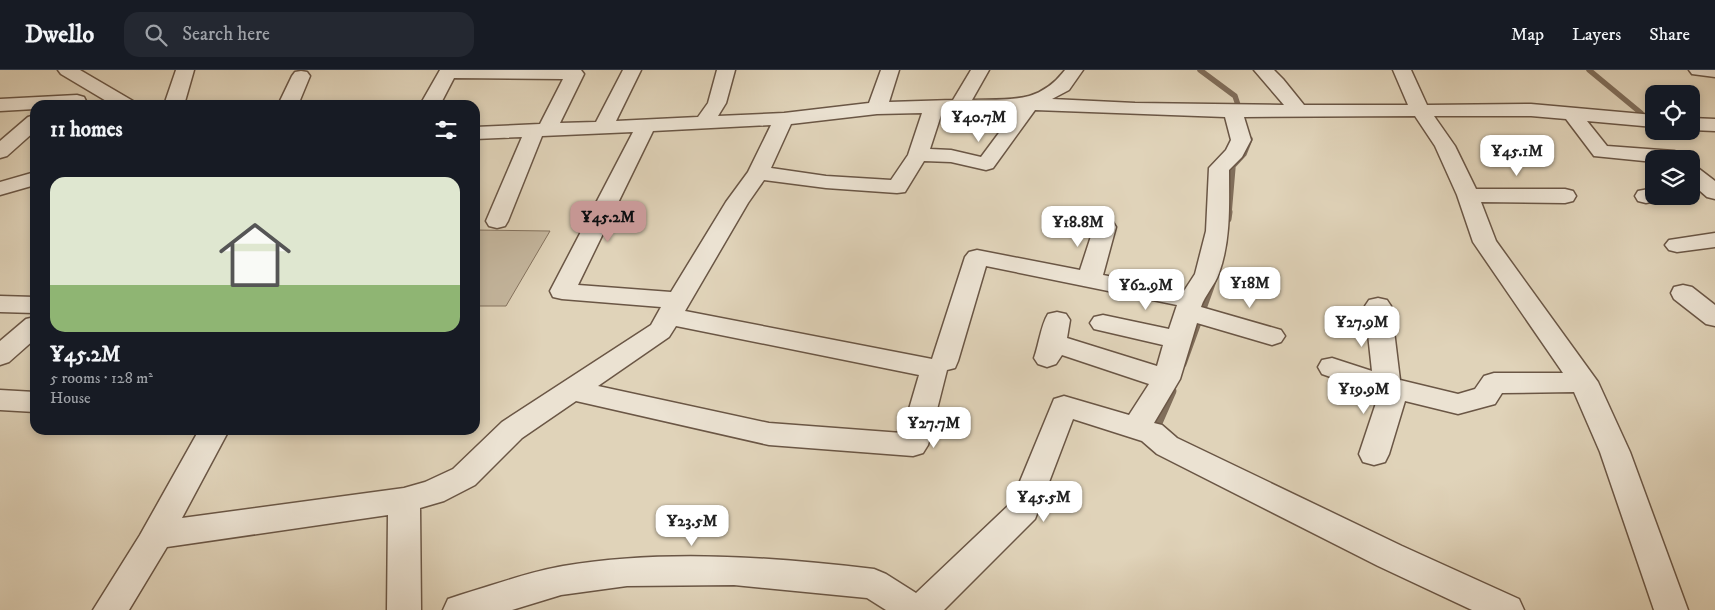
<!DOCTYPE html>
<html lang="en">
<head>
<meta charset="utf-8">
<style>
  body { margin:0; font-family:"IM FELL DW Pica",serif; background:#242831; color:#f1f3f6; height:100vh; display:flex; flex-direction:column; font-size:19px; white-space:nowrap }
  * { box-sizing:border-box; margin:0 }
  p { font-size:16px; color:#9ea1a6 }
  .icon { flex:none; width:28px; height:28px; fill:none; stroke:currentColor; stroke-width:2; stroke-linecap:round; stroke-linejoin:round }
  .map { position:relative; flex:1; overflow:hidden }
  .sheet { position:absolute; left:30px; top:30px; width:450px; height:335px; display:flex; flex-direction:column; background:#171b24; border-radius:15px; box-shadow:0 2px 8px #0003 }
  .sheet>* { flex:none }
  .buttons { position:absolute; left:1645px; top:15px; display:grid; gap:10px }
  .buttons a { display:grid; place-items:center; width:55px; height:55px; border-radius:10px; background:#171b24; box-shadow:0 2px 8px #0003; font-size:25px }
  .price { position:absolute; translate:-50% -42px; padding:0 11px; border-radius:10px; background:#fff; color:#222; font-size:16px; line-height:32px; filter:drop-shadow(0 1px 2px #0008) }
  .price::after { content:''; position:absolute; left:50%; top:30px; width:15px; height:11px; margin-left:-8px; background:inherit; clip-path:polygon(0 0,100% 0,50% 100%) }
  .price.active { background:#c59692; color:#111 }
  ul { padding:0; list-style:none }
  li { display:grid; align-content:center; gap:10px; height:265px; padding:0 20px }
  li span { display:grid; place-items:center; height:155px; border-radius:15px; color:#555 }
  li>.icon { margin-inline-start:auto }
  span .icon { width:90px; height:90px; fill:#fffc; stroke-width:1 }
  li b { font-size:21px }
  h2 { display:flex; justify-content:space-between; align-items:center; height:60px; padding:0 20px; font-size:21px }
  header { display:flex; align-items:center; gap:30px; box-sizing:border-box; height:70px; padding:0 25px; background:#171b24; border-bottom:1px solid #363941 }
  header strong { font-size:24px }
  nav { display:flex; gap:28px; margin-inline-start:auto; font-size:18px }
  .search { width:350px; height:45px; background:#242831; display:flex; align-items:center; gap:12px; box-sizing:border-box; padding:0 18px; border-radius:15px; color:#9ea1a6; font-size:19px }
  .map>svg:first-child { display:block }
</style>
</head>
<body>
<header>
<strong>Dwello</strong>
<div class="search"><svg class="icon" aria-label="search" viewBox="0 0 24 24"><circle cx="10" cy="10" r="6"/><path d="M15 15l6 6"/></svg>Search here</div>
<nav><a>Map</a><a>Layers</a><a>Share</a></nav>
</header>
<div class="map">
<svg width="1715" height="540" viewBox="0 0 1715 540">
  <rect width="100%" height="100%" fill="#e0d3b9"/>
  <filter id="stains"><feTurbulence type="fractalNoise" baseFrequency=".004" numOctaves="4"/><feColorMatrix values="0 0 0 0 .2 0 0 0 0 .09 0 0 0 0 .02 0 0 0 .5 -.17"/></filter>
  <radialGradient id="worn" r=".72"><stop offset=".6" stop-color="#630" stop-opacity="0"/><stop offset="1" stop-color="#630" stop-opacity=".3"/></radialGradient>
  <!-- green -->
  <path fill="#c5b79f" stroke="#84725e" d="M 475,160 L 550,161 L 506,236 L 475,236 Z"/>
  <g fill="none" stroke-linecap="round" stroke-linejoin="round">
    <!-- stream-far2 -->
    <path stroke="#806e5b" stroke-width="5.5" d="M 1200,0 L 1235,26 L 1241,44
      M 1589,0 L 1641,43
      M 1229,143 L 1233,96 L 1244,84 L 1250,69"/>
    <!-- stream-far1 -->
    <path stroke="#806e5b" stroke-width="7" d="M 1228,149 L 1229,142
      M 1183,294 L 1213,211"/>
    <!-- stream -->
    <path stroke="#806e5b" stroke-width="9" d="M 1158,353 L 1172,321"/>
    <!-- minor casing -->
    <g stroke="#6a5645" stroke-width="3">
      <path id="minor" d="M 58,0 L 80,0 L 133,31 L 136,35 L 113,35 L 61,4 Z
        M 176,0 L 194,0 L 184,35 L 164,35 Z
        M 440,0 L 581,0 L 584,4 L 560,53 L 596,52 L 623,0 L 641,0 L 616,51 L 698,47 L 708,33 L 717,0 L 735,0 L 726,33 L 718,46 L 784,43 L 869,33 L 881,0 L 899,0 L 889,32 L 953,30 L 971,0 L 989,0 L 972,30 C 1011,29 1039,34 1065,0 L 1083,0 L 1069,20 L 1052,29 L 1135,33 L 1284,35 L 1254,0 L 1274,0 L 1283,9 L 1304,35 L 1408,35 L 1393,0 L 1411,0 L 1427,35 L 1531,34 L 1654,45 L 1654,57 L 1587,51 L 1607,76 L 1674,81 L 1681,83 L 1684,87 L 1683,89 L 1654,89 L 1654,92 L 1594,86 L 1566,49 L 1531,46 L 1434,46 L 1455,76 L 1476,119 L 1565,119 L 1573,121 L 1576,126 L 1573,131 L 1565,133 L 1481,132 L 1496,171 L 1598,312 L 1630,382 L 1688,540 L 1654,540 L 1600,382 L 1574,322 L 1502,323 L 1495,334 L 1458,344 L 1405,331 L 1389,384 L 1385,392 L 1374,395 L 1363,392 L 1359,384 L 1379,324 L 1322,304 L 1318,297 L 1322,290 L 1332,288 L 1372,301 L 1365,236 L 1369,230 L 1378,228 L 1387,230 L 1391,236 L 1400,310 L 1458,324 L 1475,319 L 1484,306 L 1494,303 L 1563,303 L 1473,172 L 1457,125 L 1435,76 L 1415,46 L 1244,47 L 1251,70 L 1242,87 L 1229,100 C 1229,134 1231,170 1219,203 C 1215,215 1205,225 1201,237 L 1281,260 L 1285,266 L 1281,272 L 1272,275 L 1197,253 L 1180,309 L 1154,353 L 1162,355 L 1177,368 L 1402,476 L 1519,529 L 1524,540 L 1472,540 L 1378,496 L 1157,384 L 1142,371 L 1073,349 L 1035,449 L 944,540 L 886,540 L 867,528 L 734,515 L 627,516 L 561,525 L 512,540 L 443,540 L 448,529 L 460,525 C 494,515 528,502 563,496 C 665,479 771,487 874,499 L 886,504 L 916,523 L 1011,433 L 1054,329 L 1064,326 L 1129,345 L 1149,314 L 1062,285 L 1056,294 L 1047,297 L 1038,294 L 1034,288 C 1039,274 1041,255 1048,244 L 1057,242 L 1066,244 L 1070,250 L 1067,268 L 1157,296 L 1163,275 L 1094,259 L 1090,253 L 1094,247 L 1103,245 L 1169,259 L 1177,235 L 986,196 L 958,291 L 955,298 L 947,300 L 928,375 L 923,383 L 913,386 L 769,375 L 576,331 L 522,368 L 475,415 L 444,431 L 420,438 L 421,540 L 387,540 L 388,445 L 167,477 L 129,540 L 93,540 L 140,465 L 199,360 L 229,360 L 182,448 L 404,418 L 425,412 L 453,399 L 502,352 L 651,255 L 661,237 L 562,229 L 553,227 L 550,221 L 633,62 L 542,66 L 508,151 L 505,156 L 497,158 L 489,156 L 486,151 L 522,67 L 475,69 L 475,57 L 540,54 L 563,9 L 454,8 L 440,35 L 420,35 ZM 1016,40 L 981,87 L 951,80 L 930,79 L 942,42 ZM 1035,40 L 1225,47 L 1231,70 L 1226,80 L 1209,98 L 1206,161 L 1195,204 L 1184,221 L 1103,205 L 1116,157 L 1113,152 L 1105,150 L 1097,152 L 1094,157 L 1080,200 L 977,180 L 969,182 L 965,187 L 932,289 L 685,241 L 748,133 L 764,110 L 826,118 L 897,123 L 905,122 L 924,91 L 951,92 L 986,100 L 993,98 ZM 922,43 L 908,85 L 891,110 L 826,106 L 771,98 L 791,54 L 877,44 ZM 771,55 L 748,102 L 726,132 L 671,222 L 578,215 L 653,61 ZM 676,256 L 919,305 L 902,363 L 769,353 L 598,316 L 669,267 Z
        M 1689,0 L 1715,0 L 1715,7 L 1692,4 Z
        M 301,1 L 307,2 L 310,6 L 298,35 L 278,35 L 292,6 L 295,2 Z
        M 77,25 L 84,27 L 86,31 L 84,35 L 35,35 L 35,39 L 0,41 L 0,29 Z
        M 35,45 L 35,61 L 7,86 L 0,88 L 0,71 L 28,47 Z
        M 1691,48 L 1715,49 L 1715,61 L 1691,60 Z
        M 1691,96 L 1698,98 L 1715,111 L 1715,129 L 1707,127 L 1691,113 Z
        M 35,102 L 35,115 L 0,125 L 0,112 Z
        M 1654,118 L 1654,126 L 1664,126 L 1662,130 L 1646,133 L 1638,131 L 1635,126 L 1638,121 Z
        M 1715,163 L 1715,177 L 1677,182 L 1669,180 L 1665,175 L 1669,170 Z
        M 1683,215 L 1692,217 L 1715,235 L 1715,256 L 1706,254 L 1674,229 L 1671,223 L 1674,217 Z
        M 0,226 L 35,227 L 35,243 L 0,242 Z
        M 35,247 L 35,269 L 9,292 L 0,295 L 0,271 L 26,249 Z
        M 0,320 L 35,322 L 35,342 L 0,340 Z"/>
    </g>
    <!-- minor -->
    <use href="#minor" fill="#ebe2d2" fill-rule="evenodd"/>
  </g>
  <rect width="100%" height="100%" filter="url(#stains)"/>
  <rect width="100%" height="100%" fill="url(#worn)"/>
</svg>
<div class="buttons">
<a><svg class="icon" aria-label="locate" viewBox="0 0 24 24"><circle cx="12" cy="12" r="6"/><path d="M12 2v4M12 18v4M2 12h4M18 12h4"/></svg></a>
<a><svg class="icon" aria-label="layers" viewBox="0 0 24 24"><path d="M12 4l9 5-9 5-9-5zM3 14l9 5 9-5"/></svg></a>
</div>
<b class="price" style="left:979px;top:73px">¥40.7M</b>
<b class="price" style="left:1517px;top:107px">¥45.1M</b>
<b class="price active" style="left:608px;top:173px">¥45.2M</b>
<b class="price" style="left:1078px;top:178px">¥18.8M</b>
<b class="price" style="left:1250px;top:239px">¥18M</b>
<b class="price" style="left:1146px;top:241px">¥62.9M</b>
<b class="price" style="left:1362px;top:278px">¥27.9M</b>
<b class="price" style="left:1364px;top:345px">¥19.9M</b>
<b class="price" style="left:934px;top:379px">¥27.7M</b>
<b class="price" style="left:1044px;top:453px">¥45.5M</b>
<b class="price" style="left:692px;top:477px">¥23.5M</b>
<section class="sheet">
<h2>11 homes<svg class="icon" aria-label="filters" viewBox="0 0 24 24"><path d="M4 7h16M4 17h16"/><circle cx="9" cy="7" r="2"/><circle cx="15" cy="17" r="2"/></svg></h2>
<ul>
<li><span style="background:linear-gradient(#dfe7d0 70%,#8fb573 0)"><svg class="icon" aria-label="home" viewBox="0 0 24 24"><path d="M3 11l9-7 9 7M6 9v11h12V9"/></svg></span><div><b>¥45.2M</b><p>5 rooms · 128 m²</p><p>House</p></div></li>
</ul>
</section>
</div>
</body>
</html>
